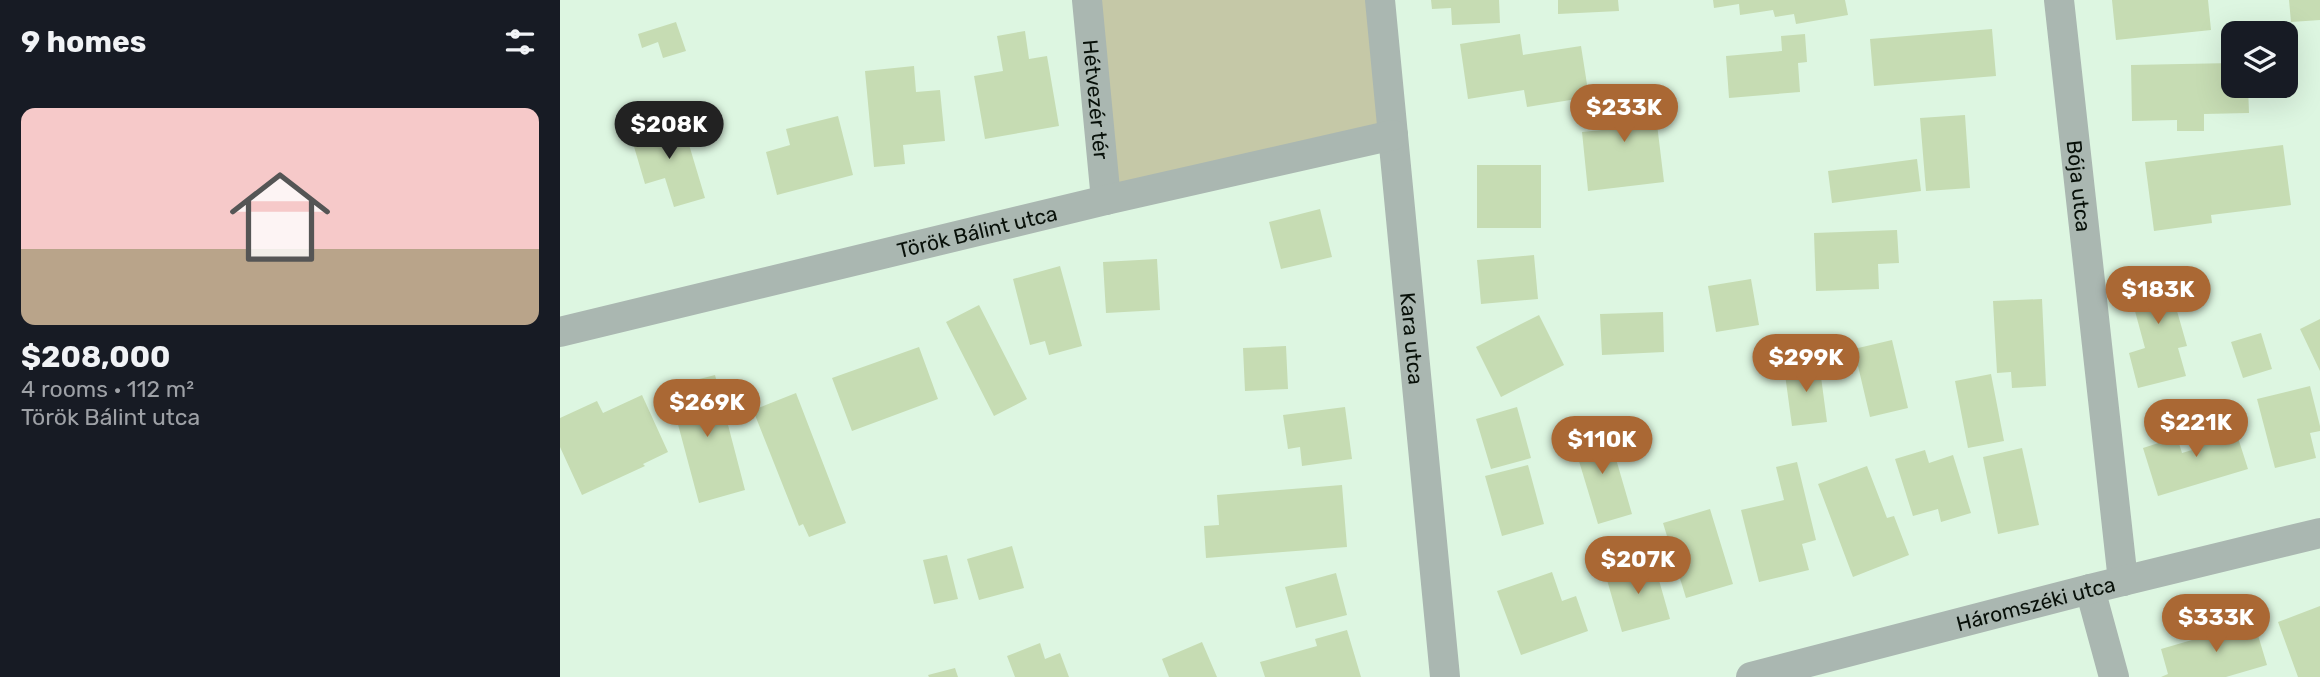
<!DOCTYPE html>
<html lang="en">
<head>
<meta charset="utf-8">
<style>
  body { margin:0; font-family:Rubik,sans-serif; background:#20242c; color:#f1f3f6; height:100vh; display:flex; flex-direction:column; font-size:26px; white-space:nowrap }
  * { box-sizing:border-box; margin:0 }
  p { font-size:23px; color:#9ea1a6 }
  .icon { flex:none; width:38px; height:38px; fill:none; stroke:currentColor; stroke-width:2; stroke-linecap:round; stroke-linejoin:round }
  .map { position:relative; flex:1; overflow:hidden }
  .sheet { display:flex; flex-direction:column; background:#171b24; width:560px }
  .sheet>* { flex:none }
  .tools { position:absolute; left:1661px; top:21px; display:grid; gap:14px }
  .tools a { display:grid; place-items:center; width:77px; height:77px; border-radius:14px; background:#171b24; box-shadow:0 7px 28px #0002; font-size:35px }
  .price { position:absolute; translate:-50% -60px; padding:0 16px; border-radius:24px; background:#aa6834; color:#fff; font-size:23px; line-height:46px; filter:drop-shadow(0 2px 4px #0008) }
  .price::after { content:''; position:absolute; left:50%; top:42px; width:21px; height:16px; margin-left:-10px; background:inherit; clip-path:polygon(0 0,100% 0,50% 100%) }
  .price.current { background:#222; color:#fff }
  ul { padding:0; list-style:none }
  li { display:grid; align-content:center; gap:14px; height:371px; padding:0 21px }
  li span { display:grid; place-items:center; height:217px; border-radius:14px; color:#555 }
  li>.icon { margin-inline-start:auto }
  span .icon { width:126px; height:126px; fill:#fffc; stroke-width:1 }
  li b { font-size:30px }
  h2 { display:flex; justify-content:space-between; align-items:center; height:84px; padding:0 21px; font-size:30px }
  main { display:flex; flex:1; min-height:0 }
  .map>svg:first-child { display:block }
</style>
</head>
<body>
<main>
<section class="sheet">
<h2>9 homes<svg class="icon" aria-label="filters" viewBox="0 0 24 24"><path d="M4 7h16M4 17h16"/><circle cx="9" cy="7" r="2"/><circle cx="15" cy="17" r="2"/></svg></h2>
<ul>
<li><span style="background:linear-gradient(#f6c9c9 65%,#b9a48a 0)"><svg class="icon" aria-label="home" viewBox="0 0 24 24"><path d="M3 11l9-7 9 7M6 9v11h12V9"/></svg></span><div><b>$208,000</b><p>4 rooms · 112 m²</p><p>Török Bálint utca</p></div></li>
</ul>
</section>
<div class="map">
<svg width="1760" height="677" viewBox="0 0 1760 677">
  <rect width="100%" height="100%" fill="#ddf6e1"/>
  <!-- park -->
  <path fill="#c5c8a7" d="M 527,0 L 820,0 L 833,135 L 546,200 Z"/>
  <!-- building -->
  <path fill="#c6dcb3" d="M 871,0 L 939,0 L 940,23 L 892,25 L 891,8 L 872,9 Z
    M 998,0 L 1058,0 L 1059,11 L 998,14 Z
    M 1153,0 L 1285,0 L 1288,15 L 1236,24 L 1234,14 L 1215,17 L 1213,10 L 1180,15 L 1179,4 L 1154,8 Z
    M 1552,0 L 1648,0 L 1651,30 L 1556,40 Z
    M 1729,0 L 1760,0 L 1760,20 L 1731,22 Z
    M 116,22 L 126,51 L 103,58 L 98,42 L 82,48 L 78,34 Z
    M 1432,29 L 1436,76 L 1314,86 L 1310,39 Z
    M 465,31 L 469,59 L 487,56 L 499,126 L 425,139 L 414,76 L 443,71 L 437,36 Z
    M 960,34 L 963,55 L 1021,46 L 1029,97 L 967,107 L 964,90 L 908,99 L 900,44 Z
    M 1245,34 L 1247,62 L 1238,63 L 1240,92 L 1169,98 L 1166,56 L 1222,51 L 1221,36 Z
    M 1673,63 L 1673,86 L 1688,86 L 1689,113 L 1644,114 L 1644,131 L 1617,131 L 1617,120 L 1572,121 L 1571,65 Z
    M 354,66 L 356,92 L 380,90 L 385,141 L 343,145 L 345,164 L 314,167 L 305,71 Z
    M 1093,91 L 1104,182 L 1028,191 L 1022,132 L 1042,130 L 1039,97 Z
    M 1405,115 L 1410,188 L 1366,191 L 1360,118 Z
    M 278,116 L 293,175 L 217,195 L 206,152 L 230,145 L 226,129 Z
    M 121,118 L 145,198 L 114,207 L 105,178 L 85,184 L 70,133 Z
    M 1723,145 L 1731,205 L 1651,215 L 1652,223 L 1594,231 L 1585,162 Z
    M 1357,159 L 1361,191 L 1272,203 L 1268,171 Z
    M 917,165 L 981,165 L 981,228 L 917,228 Z
    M 760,209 L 772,257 L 721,269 L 709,222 Z
    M 1337,230 L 1339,263 L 1318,264 L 1319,289 L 1256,291 L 1254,233 Z
    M 974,255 L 978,299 L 921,304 L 917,260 Z
    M 597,259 L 600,310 L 546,313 L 543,262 Z
    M 500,266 L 522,346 L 489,355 L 485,341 L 470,345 L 453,279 Z
    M 1617,268 L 1626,301 L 1615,304 L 1627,346 L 1618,348 L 1626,376 L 1578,388 L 1569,353 L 1585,348 L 1566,278 L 1600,269 L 1601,272 Z
    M 1191,279 L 1199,325 L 1156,332 L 1148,286 Z
    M 1482,299 L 1486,386 L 1452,388 L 1451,372 L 1437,373 L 1433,301 Z
    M 419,305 L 467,399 L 434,416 L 386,322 Z
    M 1103,312 L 1104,352 L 1042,355 L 1040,314 Z
    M 979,315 L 1004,365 L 941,397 L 916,347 Z
    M 1760,319 L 1760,371 L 1740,329 Z
    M 1701,333 L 1712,369 L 1683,378 L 1671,342 Z
    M 1332,340 L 1348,408 L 1310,417 L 1294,349 Z
    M 726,346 L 728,389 L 685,391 L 683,348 Z
    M 359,347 L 378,399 L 292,431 L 272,378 Z
    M 1259,362 L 1267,422 L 1232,426 L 1224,367 Z
    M 1431,374 L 1444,441 L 1408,448 L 1395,381 Z
    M 155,375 L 185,490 L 139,503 L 108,387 Z
    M 1750,386 L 1760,426 L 1760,431 L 1750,433 L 1756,458 L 1715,468 L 1697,399 Z
    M 236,393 L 286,523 L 249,537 L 243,524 L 239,526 L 193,410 Z
    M 82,395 L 108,452 L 83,464 L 85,466 L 22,495 L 0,447 L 0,418 L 37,401 L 43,413 Z
    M 785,407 L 792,459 L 742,466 L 740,447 L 728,449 L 723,415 Z
    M 957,407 L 971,458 L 931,469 L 916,419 Z
    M 1672,419 L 1688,469 L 1598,496 L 1583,448 L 1617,437 L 1622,453 L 1642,447 L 1636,431 Z
    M 1047,428 L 1072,514 L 1038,524 L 1012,438 Z
    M 1462,448 L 1479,525 L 1438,534 L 1423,457 Z
    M 1365,450 L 1369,463 L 1393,455 L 1411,513 L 1381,522 L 1378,509 L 1353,516 L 1335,459 Z
    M 1237,462 L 1256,540 L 1242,544 L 1249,570 L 1199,582 L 1181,510 L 1224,500 L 1216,467 Z
    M 968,465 L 984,524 L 942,536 L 925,476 Z
    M 1307,466 L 1327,518 L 1334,516 L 1349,555 L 1293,577 L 1258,484 Z
    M 782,485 L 787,547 L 646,558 L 644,526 L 659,525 L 657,495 Z
    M 1150,509 L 1173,584 L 1126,598 L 1103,523 Z
    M 452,546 L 464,588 L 419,600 L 407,559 Z
    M 387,555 L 398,599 L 374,604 L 363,560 Z
    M 1093,559 L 1110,619 L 1062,632 L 1045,573 Z
    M 992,572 L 1002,601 L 1016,596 L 1028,631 L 961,655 L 937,591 Z
    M 776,573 L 787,615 L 736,628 L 725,587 Z
    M 1760,606 L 1760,677 L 1738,677 L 1718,622 Z
    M 1694,622 L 1707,665 L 1666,677 L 1601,677 L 1608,674 L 1601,649 Z
    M 787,630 L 801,677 L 705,677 L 700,662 L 757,646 L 755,639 Z
    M 642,642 L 657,677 L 609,677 L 602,659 Z
    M 480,643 L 485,659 L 500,653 L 509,677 L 455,677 L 447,656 Z
    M 395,668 L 398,677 L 369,677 L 368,675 Z"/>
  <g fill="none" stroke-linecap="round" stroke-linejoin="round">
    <!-- minor -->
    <g stroke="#aab7b1" stroke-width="30">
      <path id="s1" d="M 527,0 L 546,200"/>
      <path id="s2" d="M 820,0 L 885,677"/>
      <path id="s3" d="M 1499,0 L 1563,581"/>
      <path id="s4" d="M 0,332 L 546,200 L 833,135"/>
      <path d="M 1530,589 L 1554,677"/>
      <path id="s5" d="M 1191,677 L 1530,589 L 1760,533"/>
    </g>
  </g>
  <g text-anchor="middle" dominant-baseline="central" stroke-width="7" stroke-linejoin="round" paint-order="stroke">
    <!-- street labels -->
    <g font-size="21" fill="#081009" stroke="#ddf6e1">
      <text stroke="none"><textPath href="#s1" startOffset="100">Hétvezér tér</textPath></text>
      <text stroke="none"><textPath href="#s3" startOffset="187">Bója utca</textPath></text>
      <text stroke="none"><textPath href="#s4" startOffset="429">Török Bálint utca</textPath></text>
      <text stroke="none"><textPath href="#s2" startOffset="340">Kara utca</textPath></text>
      <text stroke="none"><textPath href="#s5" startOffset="294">Háromszéki utca</textPath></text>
    </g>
  </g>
</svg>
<div class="tools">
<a><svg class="icon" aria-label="layers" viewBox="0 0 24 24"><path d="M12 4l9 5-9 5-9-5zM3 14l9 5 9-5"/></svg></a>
</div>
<b class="price" style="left:1064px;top:144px">$233K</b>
<b class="price current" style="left:109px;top:161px">$208K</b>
<b class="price" style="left:1598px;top:326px">$183K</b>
<b class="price" style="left:1246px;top:394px">$299K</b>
<b class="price" style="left:147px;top:439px">$269K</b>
<b class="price" style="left:1636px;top:459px">$221K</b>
<b class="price" style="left:1042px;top:476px">$110K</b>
<b class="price" style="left:1078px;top:596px">$207K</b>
<b class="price" style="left:1656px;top:654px">$333K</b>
</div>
</main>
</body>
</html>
